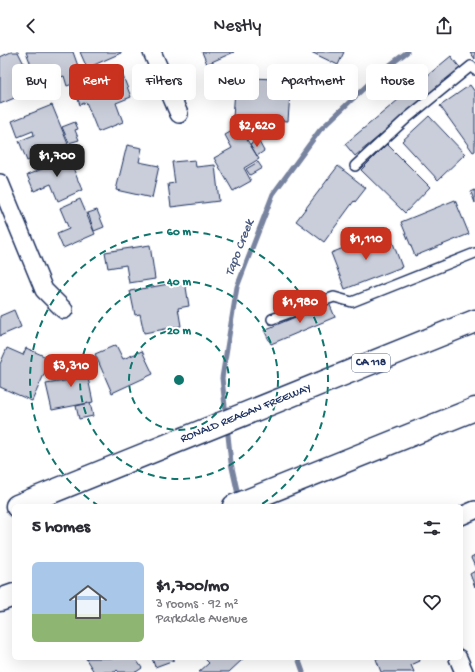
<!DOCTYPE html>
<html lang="en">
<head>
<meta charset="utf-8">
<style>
  body { margin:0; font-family:"Gochi Hand",sans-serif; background:#f7f7f7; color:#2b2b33; height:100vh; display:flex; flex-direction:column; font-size:15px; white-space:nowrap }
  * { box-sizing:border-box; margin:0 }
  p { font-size:13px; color:#7c7c81 }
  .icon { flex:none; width:22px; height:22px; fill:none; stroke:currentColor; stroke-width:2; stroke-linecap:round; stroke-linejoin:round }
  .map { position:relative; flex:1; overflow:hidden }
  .panel { position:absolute; left:12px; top:452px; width:451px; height:156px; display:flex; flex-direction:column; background:#fff; border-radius:6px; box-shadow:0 4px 16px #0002 }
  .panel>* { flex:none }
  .top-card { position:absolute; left:12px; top:12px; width:451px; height:36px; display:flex; gap:8px }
  .price { position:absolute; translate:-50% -34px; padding:0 9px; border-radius:8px; background:#c8321e; color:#fff; font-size:13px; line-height:26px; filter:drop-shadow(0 1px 2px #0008) }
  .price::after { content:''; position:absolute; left:50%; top:24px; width:12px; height:9px; margin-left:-6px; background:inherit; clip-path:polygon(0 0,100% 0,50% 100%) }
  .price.on { background:#222; color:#fff }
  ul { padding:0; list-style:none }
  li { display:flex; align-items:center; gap:12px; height:100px; padding:0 20px }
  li+li { border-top:1px solid #e1e1e2 }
  li span { display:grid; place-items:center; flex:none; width:112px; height:80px; border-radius:6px; color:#555 }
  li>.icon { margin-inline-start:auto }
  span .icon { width:48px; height:48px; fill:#fffc; stroke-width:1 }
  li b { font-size:17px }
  h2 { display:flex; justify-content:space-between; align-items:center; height:48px; padding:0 20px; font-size:17px }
  .pill { padding:0 14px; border-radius:6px; background:#fff; box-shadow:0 4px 16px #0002; font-size:14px; line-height:36px }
  .pill.on { background:#c8321e; color:#fff }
  header { display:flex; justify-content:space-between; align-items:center; height:52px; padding:0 20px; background:#fff; font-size:18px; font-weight:600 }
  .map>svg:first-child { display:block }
</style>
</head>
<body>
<header><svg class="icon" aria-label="back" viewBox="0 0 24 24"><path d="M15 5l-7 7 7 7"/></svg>Nestly<svg class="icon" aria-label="share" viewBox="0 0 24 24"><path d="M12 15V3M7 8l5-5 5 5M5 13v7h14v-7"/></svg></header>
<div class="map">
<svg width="475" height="620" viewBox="0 0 475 620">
  <rect width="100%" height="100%" fill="#fff"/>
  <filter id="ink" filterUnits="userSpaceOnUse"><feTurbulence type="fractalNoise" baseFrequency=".025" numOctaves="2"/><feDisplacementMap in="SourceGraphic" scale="8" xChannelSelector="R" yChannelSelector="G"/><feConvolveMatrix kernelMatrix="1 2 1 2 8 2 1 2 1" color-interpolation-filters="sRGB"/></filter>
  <g filter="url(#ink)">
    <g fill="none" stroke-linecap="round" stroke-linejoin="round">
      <!-- stream -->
      <path stroke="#77839f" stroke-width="5" d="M 226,364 L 222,326 L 237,235 L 273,142 L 320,78 L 382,19 L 407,0
        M 227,374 L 231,411 L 239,447
        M 298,606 L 303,620"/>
    </g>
    <!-- building -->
    <path fill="#caceda" stroke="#1b2f5e" d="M 11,0 L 18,0 L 25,14 L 19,17 L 29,40 L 0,52 L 0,5 Z
      M 26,0 L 73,0 L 83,28 L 67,34 L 64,24 L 39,33 Z
      M 80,0 L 121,0 L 121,1 L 87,16 Z
      M 202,0 L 234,0 L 207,12 Z
      M 311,0 L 344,0 L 338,13 Z
      M 470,0 L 475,0 L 475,7 Z
      M 451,4 L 461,17 L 355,104 L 345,92 Z
      M 123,24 L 131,45 L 116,51 L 123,70 L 98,80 L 86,50 L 80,53 L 76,42 Z
      M 254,26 L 291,28 L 288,69 L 233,66 L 235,37 L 253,38 Z
      M 470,33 L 475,40 L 475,99 L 473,100 L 440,54 Z
      M 52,53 L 68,92 L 27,109 L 19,89 L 34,83 L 33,79 L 18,85 L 12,69 Z
      M 429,64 L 465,102 L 438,128 L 402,89 Z
      M 75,70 L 78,77 L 75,78 L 79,88 L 69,91 L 62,75 Z
      M 239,75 L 259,107 L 244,116 L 251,129 L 233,139 L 214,106 L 232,96 L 225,83 Z
      M 258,88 L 264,99 L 257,104 L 250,92 Z
      M 387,92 L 430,135 L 405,161 L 361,118 Z
      M 127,93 L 142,96 L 139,110 L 159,114 L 152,146 L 116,138 Z
      M 67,101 L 82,138 L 58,149 L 51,132 L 34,139 L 27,123 L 57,111 L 55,106 Z
      M 195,108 L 196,115 L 215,113 L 219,149 L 171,155 L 168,132 L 175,131 L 172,110 Z
      M 258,110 L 262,116 L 250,123 L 246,117 Z
      M 338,114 L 366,136 L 355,150 L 354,149 L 324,190 L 296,169 Z
      M 475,138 L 475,151 L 471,140 Z
      M 80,147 L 95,182 L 63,196 L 57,182 L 69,177 L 60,156 Z
      M 455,148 L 469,182 L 415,204 L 401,170 Z
      M 97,158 L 104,175 L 94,179 L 88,161 Z
      M 390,183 L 402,215 L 345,237 L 331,201 L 351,193 L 353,197 Z
      M 150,193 L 155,227 L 129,231 L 126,213 L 108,216 L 105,200 Z
      M 185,229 L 189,254 L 178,256 L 181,274 L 144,281 L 140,262 L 135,263 L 130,239 Z
      M 329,251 L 335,265 L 271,292 L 264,278 Z
      M 14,258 L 21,275 L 0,284 L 0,264 Z
      M 116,293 L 123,307 L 142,299 L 153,322 L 112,341 L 95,302 Z
      M 7,296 L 23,303 L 26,296 L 51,307 L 32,349 L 0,335 L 0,312 Z
      M 84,307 L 93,350 L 52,358 L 46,332 L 70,328 L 66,311 Z
      M 90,351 L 93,364 L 79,367 L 76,354 Z
      M 475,504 L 475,515 L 471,506 Z
      M 475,519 L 475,535 L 470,522 Z
      M 88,606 L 135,606 L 142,616 L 136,620 L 119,620 L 117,618 L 115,620 L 94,620 L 86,607 Z
      M 152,606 L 174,606 L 174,608 L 155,615 Z
      M 204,606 L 242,606 L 243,607 L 229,620 L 199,620 L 209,611 Z
      M 377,606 L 419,606 L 420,609 L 411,613 L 414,620 L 381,620 L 376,607 Z"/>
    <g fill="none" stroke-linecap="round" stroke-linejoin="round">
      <!-- lane casing -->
      <g stroke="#1b2f5e" stroke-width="12">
        <path id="lane" d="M 355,114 L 407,66 L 471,14 L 475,18
          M 272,267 L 334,245 L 352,250 L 475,201"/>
      </g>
      <!-- street casing -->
      <g stroke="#1b2f5e" stroke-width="20">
        <path id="street" d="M 152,0 L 179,62
          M 0,131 L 44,238 L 64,258
          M 461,464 L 475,458
          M 458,606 L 464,620"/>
      </g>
      <!-- highway casing -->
      <g stroke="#1b2f5e" stroke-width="25">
        <path id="highway" d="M 17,454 L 475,269
          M 234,454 L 475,357
          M 0,548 L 14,543"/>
      </g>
      <!-- lane -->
      <use href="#lane" stroke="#fff" stroke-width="9"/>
      <!-- street -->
      <use href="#street" stroke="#fff" stroke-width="17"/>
      <!-- highway -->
      <use href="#highway" stroke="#fff" stroke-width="22"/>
    </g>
  </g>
  <!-- distance rings -->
  <g fill="none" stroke="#0f766e" stroke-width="2" stroke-dasharray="7 5">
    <circle cx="179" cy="328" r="50"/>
    <circle cx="179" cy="328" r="99"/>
    <path d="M99 454A149 149 0 1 1 259 454"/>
  </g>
  <g text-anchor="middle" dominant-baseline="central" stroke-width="4" stroke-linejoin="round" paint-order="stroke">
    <!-- shield labels -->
    <rect fill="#fff" stroke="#5f6d8e" stroke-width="1" x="352" y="302" width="38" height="18" rx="3"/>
    <g font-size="11" font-weight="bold" fill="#1b2f5e">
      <text x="371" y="311">CA 118</text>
    </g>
    <!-- street labels -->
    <g font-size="12" fill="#1b2f5e" stroke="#fff">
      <text transform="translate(246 362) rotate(-22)">RONALD REAGAN FREEWAY</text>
    </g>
    <!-- water labels -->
    <g font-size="13" font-style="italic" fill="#49597e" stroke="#fff">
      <text transform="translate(240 196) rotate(-69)">Tapo Creek</text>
    </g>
  </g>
  <circle cx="179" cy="328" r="6" fill="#0f766e" stroke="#fff" stroke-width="2"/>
  <g font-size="12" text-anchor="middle" font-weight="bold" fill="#0f766e" stroke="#fff" stroke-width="4" stroke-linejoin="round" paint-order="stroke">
    <text x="179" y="183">60 m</text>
    <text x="179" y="233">40 m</text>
    <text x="179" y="282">20 m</text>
  </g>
</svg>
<b class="price" style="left:257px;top:96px">$2,620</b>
<b class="price on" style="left:57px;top:126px">$1,700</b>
<b class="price" style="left:366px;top:209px">$1,110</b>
<b class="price" style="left:300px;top:272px">$1,980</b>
<b class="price" style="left:71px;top:336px">$3,310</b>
<div class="top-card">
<a class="pill">Buy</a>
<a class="pill on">Rent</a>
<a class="pill">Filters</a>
<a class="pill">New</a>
<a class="pill">Apartment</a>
<a class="pill">House</a>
</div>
<section class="panel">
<h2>5 homes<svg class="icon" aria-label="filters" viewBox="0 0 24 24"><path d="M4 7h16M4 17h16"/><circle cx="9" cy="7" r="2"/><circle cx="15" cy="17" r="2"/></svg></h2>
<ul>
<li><span style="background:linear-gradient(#a9c7e8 65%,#8fb573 0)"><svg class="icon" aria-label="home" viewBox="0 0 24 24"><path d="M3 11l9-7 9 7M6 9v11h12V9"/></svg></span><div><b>$1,700/mo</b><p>3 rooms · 92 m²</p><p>Parkdale Avenue</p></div><svg class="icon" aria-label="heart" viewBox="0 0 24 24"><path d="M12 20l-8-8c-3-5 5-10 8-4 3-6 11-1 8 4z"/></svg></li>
</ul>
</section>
</div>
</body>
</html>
